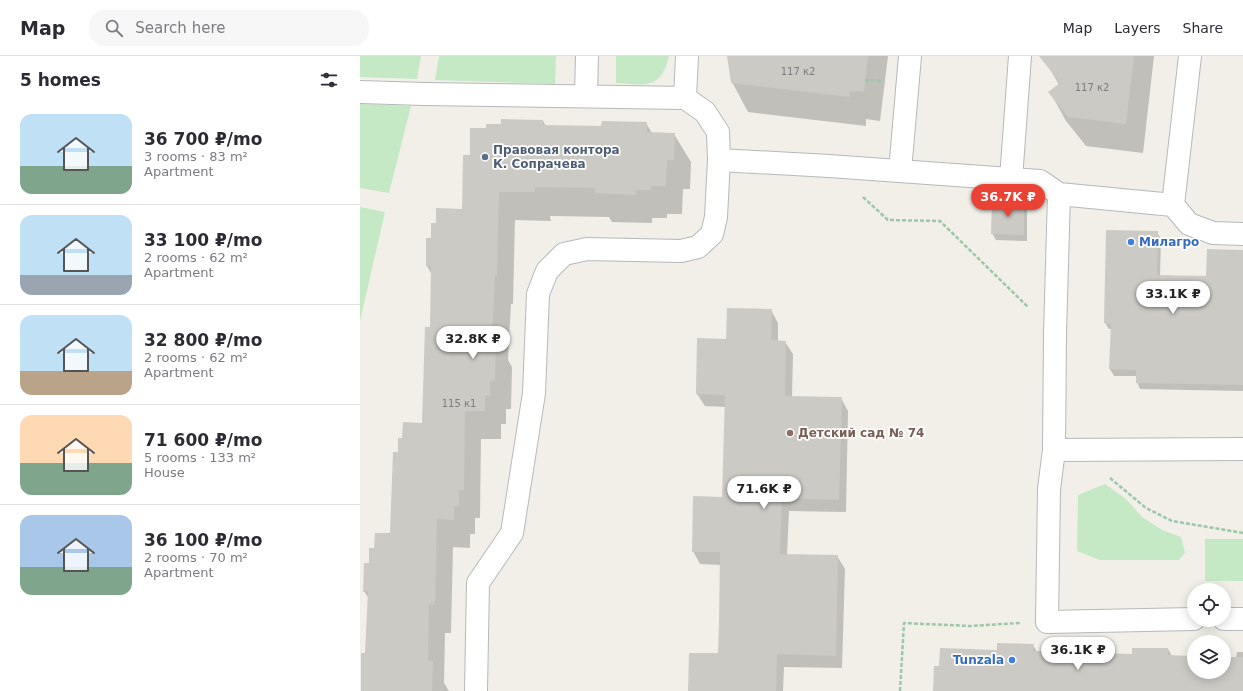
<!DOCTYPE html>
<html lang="en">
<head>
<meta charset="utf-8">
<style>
  body { margin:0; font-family:"DejaVu Sans",sans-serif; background:#f7f7f7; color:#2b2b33; height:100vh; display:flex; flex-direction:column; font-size:15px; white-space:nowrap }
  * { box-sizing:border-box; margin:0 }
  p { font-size:13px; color:#7c7c81 }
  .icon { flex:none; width:22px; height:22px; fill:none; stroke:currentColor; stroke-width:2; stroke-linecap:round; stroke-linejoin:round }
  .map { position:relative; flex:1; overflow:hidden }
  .sheet { display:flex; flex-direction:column; background:#fff; width:360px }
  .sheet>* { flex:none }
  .tools { position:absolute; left:827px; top:527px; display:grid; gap:8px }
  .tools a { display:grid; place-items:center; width:44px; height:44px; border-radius:50%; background:#fff; box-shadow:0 2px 10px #0003; font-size:20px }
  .price { position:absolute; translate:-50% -34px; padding:0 9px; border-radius:14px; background:#fff; color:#222; font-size:13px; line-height:26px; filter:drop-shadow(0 1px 2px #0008) }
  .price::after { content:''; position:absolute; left:50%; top:24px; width:12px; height:9px; margin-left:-6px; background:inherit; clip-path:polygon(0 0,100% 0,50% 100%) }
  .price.selected { background:#ea4335; color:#fff }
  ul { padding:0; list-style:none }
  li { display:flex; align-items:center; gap:12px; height:100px; padding:0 20px }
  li+li { border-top:1px solid #e1e1e2 }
  li span { display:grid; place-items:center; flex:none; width:112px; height:80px; border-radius:12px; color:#555 }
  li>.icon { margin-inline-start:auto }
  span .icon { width:48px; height:48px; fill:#fffc; stroke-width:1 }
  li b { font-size:17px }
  h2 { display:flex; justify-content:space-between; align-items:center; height:48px; padding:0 20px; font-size:17px }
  header { display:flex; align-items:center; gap:24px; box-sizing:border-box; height:56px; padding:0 20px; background:#fff; border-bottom:1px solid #e1e1e2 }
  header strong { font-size:19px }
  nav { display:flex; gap:22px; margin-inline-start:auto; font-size:14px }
  .search { width:280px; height:36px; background:#f7f7f7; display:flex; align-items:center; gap:10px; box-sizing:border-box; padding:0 14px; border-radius:16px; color:#7c7c81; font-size:15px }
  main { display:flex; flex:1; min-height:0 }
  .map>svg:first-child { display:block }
</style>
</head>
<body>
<header>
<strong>Map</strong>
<div class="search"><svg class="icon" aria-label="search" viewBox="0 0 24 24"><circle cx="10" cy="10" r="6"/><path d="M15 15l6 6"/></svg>Search here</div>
<nav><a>Map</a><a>Layers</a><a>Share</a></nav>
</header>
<main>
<section class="sheet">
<h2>5 homes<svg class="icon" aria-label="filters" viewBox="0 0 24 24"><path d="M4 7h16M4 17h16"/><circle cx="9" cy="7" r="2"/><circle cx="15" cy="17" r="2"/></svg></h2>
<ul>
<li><span style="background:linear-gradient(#bfe0f5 65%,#7fa58c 0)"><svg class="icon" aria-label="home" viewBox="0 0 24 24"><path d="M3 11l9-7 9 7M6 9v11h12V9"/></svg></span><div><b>36 700 ₽/mo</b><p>3 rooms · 83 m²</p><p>Apartment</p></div></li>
<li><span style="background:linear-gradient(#bfe0f5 75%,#9aa5b1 0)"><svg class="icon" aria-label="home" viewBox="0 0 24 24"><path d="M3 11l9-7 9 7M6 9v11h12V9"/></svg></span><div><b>33 100 ₽/mo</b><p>2 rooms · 62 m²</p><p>Apartment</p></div></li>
<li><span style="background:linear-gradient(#bfe0f5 70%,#b9a48a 0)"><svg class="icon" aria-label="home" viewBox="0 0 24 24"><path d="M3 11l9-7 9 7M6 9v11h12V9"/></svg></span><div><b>32 800 ₽/mo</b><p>2 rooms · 62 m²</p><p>Apartment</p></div></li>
<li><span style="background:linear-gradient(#ffd9b3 60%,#7fa58c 0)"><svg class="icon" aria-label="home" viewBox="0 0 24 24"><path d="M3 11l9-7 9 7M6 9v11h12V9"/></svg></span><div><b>71 600 ₽/mo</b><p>5 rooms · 133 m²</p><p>House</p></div></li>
<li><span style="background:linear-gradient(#a9c7e8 65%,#7fa58c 0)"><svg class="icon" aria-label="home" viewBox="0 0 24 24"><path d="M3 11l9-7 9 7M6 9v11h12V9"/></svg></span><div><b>36 100 ₽/mo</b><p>2 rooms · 70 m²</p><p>Apartment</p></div></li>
</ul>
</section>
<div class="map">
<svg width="883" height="635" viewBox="0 0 883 635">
  <rect width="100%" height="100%" fill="#f1efe8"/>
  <!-- green -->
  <path fill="#c5e8c5" d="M 0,0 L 61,0 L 57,23 L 0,21 Z
    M 79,0 L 196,0 L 195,28 L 75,24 Z
    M 256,0 L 309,0 C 301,34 285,29 256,27 Z
    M 0,48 L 51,50 L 29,137 L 0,132 Z
    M 0,151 L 25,156 L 0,265 Z
    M 745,428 L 766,443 L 782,461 L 802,474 L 821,481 L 825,497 L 819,504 L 740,504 L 717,495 L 718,439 Z
    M 845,483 L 883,483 L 883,525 L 845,525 Z"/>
  <!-- shadow -->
  <path fill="#0003" d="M 369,0 L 528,0 L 520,65 L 506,63 L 506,70 L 388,56 L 372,26 Z
    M 692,0 L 794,0 L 783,97 L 726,90 L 706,65 L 690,36 L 699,29 L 690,13 Z
    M 183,65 L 186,70 L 242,71 L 286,67 L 292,77 L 314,78 L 331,106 L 330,133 L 323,133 L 322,158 L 307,158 L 307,162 L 292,162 L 292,167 L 252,166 L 249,161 L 190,160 L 191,165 L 155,164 L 153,248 L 151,248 L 148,304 L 152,311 L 151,353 L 146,353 L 146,368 L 141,368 L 141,383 L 121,383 L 120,462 L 115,462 L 115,478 L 110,478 L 110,492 L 93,491 L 91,577 L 85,577 L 84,627 L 89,635 L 2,635 L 6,598 L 9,543 L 4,535 L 10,508 L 15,493 L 31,478 L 39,397 L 43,383 L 63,368 L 71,272 L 72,219 L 67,210 L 72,183 L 77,168 L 103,154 L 111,100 L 127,73 L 142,69 Z
    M 664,146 L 667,152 L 667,185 L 636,184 L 632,177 Z
    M 797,176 L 801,183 L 800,220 L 847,221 L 883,195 L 883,335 L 780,333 L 777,326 L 777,320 L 754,320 L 750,313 L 752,273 L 749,273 L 745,267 Z
    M 411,254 L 418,267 L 418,285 L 425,286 L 433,298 L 432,341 L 481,342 L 488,355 L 486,456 L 429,455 L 427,499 L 477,500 L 485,513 L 482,612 L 424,611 L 423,635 L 329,635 L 359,598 L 361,509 L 340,508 L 333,495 L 363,442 L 366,351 L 345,350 L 337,338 L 367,284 Z
    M 673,589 L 677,596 L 773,599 L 808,593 L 812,600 L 834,601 L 834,616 L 864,616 L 864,602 L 876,602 L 877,596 L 883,596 L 883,635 L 574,635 L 580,611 L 638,595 Z"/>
  <!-- building -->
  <path fill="#cccac5" d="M 367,0 L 508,0 L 504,36 L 490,35 L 490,41 L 371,27 Z
    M 679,0 L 774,0 L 766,68 L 708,61 L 688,36 L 700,27 Z
    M 141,63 L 183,64 L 183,69 L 241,70 L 242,65 L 287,66 L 287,76 L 315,77 L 314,104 L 307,104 L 306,130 L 291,130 L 291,134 L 276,134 L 276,139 L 235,137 L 235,132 L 175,131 L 175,136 L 139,136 L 137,220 L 135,220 L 132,281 L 136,281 L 135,325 L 130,325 L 130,340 L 125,339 L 125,355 L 105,355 L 104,434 L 99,434 L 99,450 L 94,450 L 94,464 L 77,463 L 75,549 L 69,548 L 68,605 L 73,605 L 72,635 L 1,635 L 1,597 L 5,597 L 8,535 L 3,536 L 4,507 L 9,507 L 9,492 L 14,492 L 15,477 L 30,477 L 33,396 L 38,396 L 38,382 L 42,382 L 43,366 L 62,367 L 65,271 L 70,271 L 71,210 L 66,210 L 66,182 L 71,182 L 71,167 L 76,167 L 76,152 L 102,153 L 103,99 L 110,99 L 110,72 L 126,72 L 126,68 L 141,68 Z
    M 632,144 L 664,145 L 664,179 L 631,178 Z
    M 746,174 L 798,175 L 797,219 L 846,220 L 847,193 L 883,194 L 883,329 L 776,327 L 776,314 L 749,313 L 751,268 L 744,267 Z
    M 367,252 L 412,253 L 411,284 L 426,285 L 425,340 L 482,341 L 479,444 L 422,442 L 420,498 L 478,499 L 476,600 L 417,598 L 416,635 L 328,635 L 329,597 L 358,597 L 359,566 L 360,496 L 332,496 L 333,440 L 362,441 L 365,339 L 336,338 L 337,282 L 366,283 Z
    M 637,587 L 674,588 L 673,595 L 772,598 L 772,592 L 808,592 L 808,599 L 834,600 L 834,616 L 864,616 L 864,601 L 883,601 L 883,635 L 573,635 L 574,610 L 579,610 L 580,592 L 637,594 Z"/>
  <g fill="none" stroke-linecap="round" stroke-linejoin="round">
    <!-- minor casing -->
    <g stroke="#b5b8bc" stroke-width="24">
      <path id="minor" d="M 830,0 L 813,149 L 699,138 L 695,278 L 694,394 L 883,393
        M 0,36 L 64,38 L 325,42 L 345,56 L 358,76 L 359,104 L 469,110 L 680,125 L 699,138
        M 226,40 L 227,0
        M 325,42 L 327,0
        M 540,115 L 550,0
        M 651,123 L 660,0
        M 813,149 L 829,168 L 853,177 L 883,178
        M 694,394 L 689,433 L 687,566 L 834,563
        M 864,563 L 883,563
        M 116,635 L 118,527 L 152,477 L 174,337 L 178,238 L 187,215 L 204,198 L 227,193 L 321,195 L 338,191 L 352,178 L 356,161 L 359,104"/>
    </g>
    <!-- path -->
    <path stroke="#9cc7a9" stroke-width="2.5" stroke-dasharray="4 2" stroke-linecap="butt" d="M 505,24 L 521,25
      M 503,141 L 528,164 L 580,165 L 668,251
      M 750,422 L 786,452 L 812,465 L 883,477
      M 540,635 L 544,567 L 610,570 L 660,567"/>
    <!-- minor -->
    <use href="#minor" stroke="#fff" stroke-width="22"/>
  </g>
  <!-- markers -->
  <circle fill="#5c6f8a" stroke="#fff" stroke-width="1.5" cx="125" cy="101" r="4"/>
  <g fill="#3f7fe0" stroke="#fff" stroke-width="1.5">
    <circle cx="771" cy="186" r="4"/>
    <circle cx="652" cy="604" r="4"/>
  </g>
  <circle fill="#8d6e63" stroke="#fff" stroke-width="1.5" cx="430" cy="377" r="4"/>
  <g text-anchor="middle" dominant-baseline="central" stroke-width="3.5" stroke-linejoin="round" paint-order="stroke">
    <!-- number labels -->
    <g font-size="10" fill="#7a7d7f">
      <text x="438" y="15">117 к2</text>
      <text x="732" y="31">117 к2</text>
      <text x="99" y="347">115 к1</text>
    </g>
    <!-- service labels -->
    <g font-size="12" font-weight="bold" fill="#4e5e75" stroke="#fff" text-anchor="start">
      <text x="133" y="94">Правовая контора<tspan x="133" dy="14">К. Сопрачева</tspan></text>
    </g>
    <!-- shop labels -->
    <g font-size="12" font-weight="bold" fill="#366cbe" stroke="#fff" text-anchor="start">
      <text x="779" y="186">Милагро</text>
      <text x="644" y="604" text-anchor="end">Tunzala</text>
    </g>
    <!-- education labels -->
    <g font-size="12" font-weight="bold" fill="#785e54" stroke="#fff" text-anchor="start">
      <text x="438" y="377">Детский сад № 74</text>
    </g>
  </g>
</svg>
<div class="tools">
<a><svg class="icon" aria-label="locate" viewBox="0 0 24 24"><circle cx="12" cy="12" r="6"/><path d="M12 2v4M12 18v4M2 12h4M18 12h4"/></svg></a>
<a><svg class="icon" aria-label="layers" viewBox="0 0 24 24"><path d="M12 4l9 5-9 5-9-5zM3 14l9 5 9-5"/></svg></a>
</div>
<b class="price selected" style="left:648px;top:162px">36.7K ₽</b>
<b class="price" style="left:813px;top:259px">33.1K ₽</b>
<b class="price" style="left:113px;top:304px">32.8K ₽</b>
<b class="price" style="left:404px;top:454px">71.6K ₽</b>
<b class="price" style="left:718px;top:615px">36.1K ₽</b>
</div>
</main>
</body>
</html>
